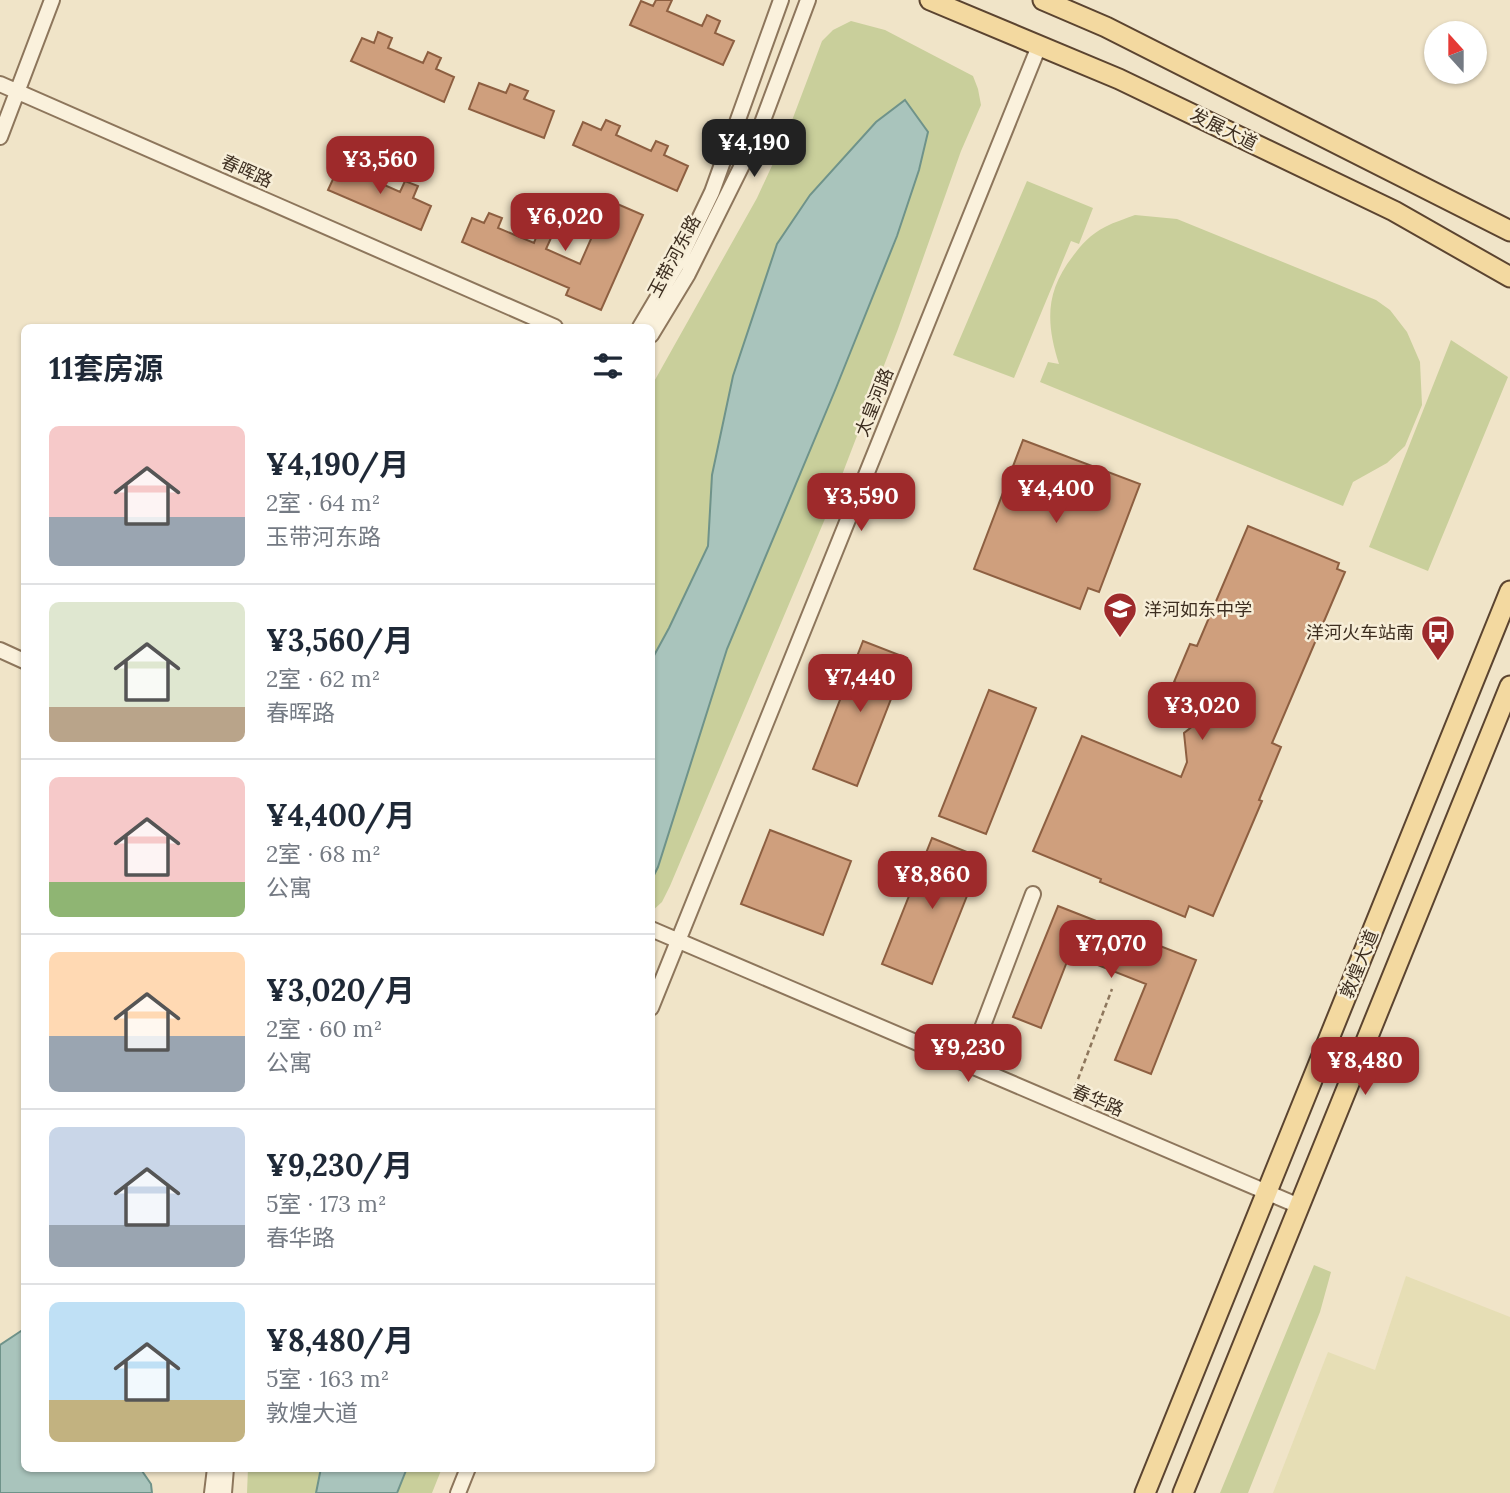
<!DOCTYPE html>
<html lang="zh">
<head>
<meta charset="utf-8">
<style>
  body { margin:0; font-family:Lora,"Noto Sans SC",serif; background:#f2f2f3; color:#1f2937; height:100vh; display:flex; flex-direction:column; font-size:26px; white-space:nowrap }
  * { box-sizing:border-box; margin:0 }
  p { font-size:23px; color:#747a83 }
  .icon { flex:none; width:38px; height:38px; fill:none; stroke:currentColor; stroke-width:2; stroke-linecap:round; stroke-linejoin:round }
  .map { position:relative; flex:1; overflow:hidden }
  .drawer { position:absolute; left:21px; top:324px; width:634px; height:1148px; display:flex; flex-direction:column; background:#fff; border-radius:10px; box-shadow:0 2px 5px #0004 }
  .drawer>* { flex:none }
  .needle { width:46px; rotate:339deg }
  .tools { position:absolute; left:1424px; top:21px; display:grid; gap:14px }
  .tools a { display:grid; place-items:center; width:63px; height:63px; border-radius:50%; background:#fff; box-shadow:0 2px 5px #0004; font-size:35px }
  .price { position:absolute; translate:-50% -60px; padding:0 16px; border-radius:14px; background:#9e2a2b; color:#fff; font-size:23px; line-height:46px; filter:drop-shadow(0 2px 4px #0008) }
  .price::after { content:''; position:absolute; left:50%; top:42px; width:21px; height:16px; margin-left:-10px; background:inherit; clip-path:polygon(0 0,100% 0,50% 100%) }
  .price.on { background:#222; color:#fff }
  ul { padding:0; list-style:none }
  li { display:flex; align-items:center; gap:21px; height:175px; padding:0 28px }
  li+li { border-top:2px solid #e0e1e3 }
  li span { display:grid; place-items:center; flex:none; width:196px; height:140px; border-radius:10px; color:#555 }
  li>.icon { margin-inline-start:auto }
  span .icon { width:84px; height:84px; fill:#fffc; stroke-width:1 }
  li b { font-size:30px }
  h2 { display:flex; justify-content:space-between; align-items:center; height:84px; padding:0 28px; font-size:30px }
  .map>svg:first-child { display:block }
</style>
</head>
<body>
<div class="map">
<svg width="1510" height="1493" viewBox="0 0 1510 1493">
  <rect width="100%" height="100%" fill="#f0e4c8"/>
  <!-- farmland -->
  <path fill="#e6deb5" d="M 1406,1276 L 1510,1317 L 1510,1493 L 1273,1493 L 1328,1352 L 1375,1370 Z"/>
  <!-- green -->
  <path fill="#c9cf9b" d="M 851,21 L 885,30 L 973,76 L 978,89 L 981,105 L 961,151 L 898,329 L 827,514 L 670,886 L 662,902 L 651,912 L 651,387 L 757,198 L 788,131 L 822,41 L 833,30 Z
    M 1027,181 L 1093,208 L 1079,244 L 1071,241 L 1014,378 L 953,355 Z
    M 1135,215 L 1177,219 L 1376,300 L 1390,310 L 1407,332 L 1420,362 L 1422,405 L 1405,446 L 1387,463 L 1353,482 L 1343,506 L 1040,382 L 1048,362 L 1059,364 C 1046,323 1045,292 1073,256 C 1081,245 1091,234 1105,227 C 1114,222 1125,219 1135,215 Z
    M 1451,340 L 1508,377 L 1428,571 L 1369,547 Z
    M 1314,1265 L 1331,1272 L 1320,1312 L 1248,1493 L 1220,1493 Z
    M 248,1468 L 321,1468 L 316,1493 L 247,1493 Z
    M 408,1468 L 442,1468 L 432,1493 L 397,1493 Z"/>
  <!-- water -->
  <path fill="#a9c4bc" stroke="#6f938a" stroke-width="2" d="M 905,100 L 928,132 L 919,170 L 897,236 L 836,388 L 727,649 L 658,867 L 651,881 L 651,661 L 669,628 L 708,546 L 712,475 L 733,376 L 777,244 L 810,195 L 876,122 Z
    M 24,1329 L 24,1468 L 140,1468 L 151,1484 L 152,1493 L 0,1493 L 0,1345 Z
    M 321,1468 L 407,1468 L 397,1493 L 316,1493 Z"/>
  <!-- building -->
  <path fill="#cf9f7d" stroke="#8d5f41" stroke-width="2" d="M 656,0 L 672,0 L 667,11 L 702,26 L 707,15 L 720,21 L 715,33 L 734,41 L 723,65 L 630,25 L 641,1 L 653,6 Z
    M 378,32 L 392,38 L 388,48 L 423,63 L 428,52 L 441,58 L 436,69 L 454,77 L 444,102 L 351,61 L 362,38 L 374,43 Z
    M 479,83 L 506,93 L 510,84 L 528,91 L 524,99 L 554,111 L 544,138 L 469,109 Z
    M 606,120 L 620,126 L 616,135 L 651,151 L 656,141 L 668,146 L 664,155 L 688,166 L 677,191 L 573,145 L 583,122 L 601,130 Z
    M 355,161 L 369,167 L 364,176 L 400,192 L 405,181 L 418,186 L 413,198 L 431,206 L 421,230 L 328,190 L 339,166 L 351,171 Z
    M 608,200 L 643,215 L 601,310 L 566,295 L 569,288 L 462,242 L 472,218 L 484,223 L 489,213 L 502,218 L 498,228 L 534,243 L 538,232 L 551,238 L 546,249 L 580,264 Z
    M 1023,440 L 1140,484 L 1099,592 L 1088,588 L 1080,609 L 974,569 Z
    M 1248,526 L 1339,563 L 1337,569 L 1345,572 L 1272,743 L 1281,747 L 1259,800 L 1262,801 L 1213,916 L 1189,906 L 1185,917 L 1100,882 L 1101,879 L 1033,851 L 1082,736 L 1181,777 L 1187,762 L 1184,733 L 1203,718 L 1212,698 L 1174,682 L 1190,644 L 1197,646 Z
    M 863,641 L 907,658 L 857,786 L 813,769 Z
    M 989,690 L 1036,708 L 986,834 L 939,816 Z
    M 770,830 L 851,861 L 823,935 L 741,904 Z
    M 932,838 L 982,858 L 932,984 L 882,964 Z
    M 1058,906 L 1196,960 L 1151,1074 L 1115,1060 L 1146,984 L 1070,954 L 1041,1028 L 1013,1017 Z"/>
  <g fill="none" stroke-linecap="round" stroke-linejoin="round">
    <!-- minor casing -->
    <g stroke="#8d765c" stroke-width="18">
      <path id="minor" d="M 0,84 L 555,327
        M 0,137 L 52,0
        M 640,327 L 678,263 L 712,192 L 781,0
        M 651,335 L 688,274 L 759,131 L 808,0
        M 0,650 L 24,661
        M 651,929 L 1299,1206
        M 651,1008 L 1039,46
        M 968,1065 L 1033,894
        M 212,1493 L 215,1468
        M 224,1493 L 226,1468
        M 458,1493 L 468,1468"/>
    </g>
    <!-- major casing -->
    <g stroke="#5b4430" stroke-width="23">
      <path id="major" d="M 930,0 L 1119,79 L 1394,211 L 1510,277
        M 1043,0 L 1106,27 L 1510,231
        M 1145,1493 L 1510,591
        M 1183,1493 L 1510,686"/>
    </g>
    <!-- path -->
    <path stroke="#8d765c" stroke-width="2.5" stroke-dasharray="5 3.5" stroke-linecap="butt" d="M 1072,1095 L 1112,989"/>
    <!-- minor -->
    <use href="#minor" stroke="#faf1dc" stroke-width="14"/>
    <!-- major -->
    <use href="#major" stroke="#f3d9a0" stroke-width="19"/>
  </g>
  <!-- icons -->
  <defs>
    <g id="school-pin" transform="scale(1.75)"><path d="M0 17L-7.5 6A9.5 9.5 0 1 1 7.5 6Z" fill="#9e2a2b" stroke="#f7eed8"/><path d="M0-5L7-2L0 1L-7-2ZM-4 1L0 2.5L4 1V4Q0 6-4 4Z" fill="#fff"/></g>
    <g id="bus-pin" transform="scale(1.75)"><path d="M0 17L-7.5 6A9.5 9.5 0 1 1 7.5 6Z" fill="#9e2a2b" stroke="#f7eed8"/><path d="M-5-6H5V4H4V6H2V4H-2V6H-4V4H-5ZM-3.5-4V0h7V-4ZM-3.5 1.2v1.5H-2V1.2ZM2 1.2v1.5H3.5V1.2Z" fill="#fff"/></g>
  </defs>
  <g fill-rule="evenodd">
    <use href="#school-pin" x="1120" y="609"/>
    <use href="#bus-pin" x="1438" y="632"/>
  </g>
  <g text-anchor="middle" dominant-baseline="central" stroke-width="5" stroke-linejoin="round" paint-order="stroke">
    <!-- street labels -->
    <g font-size="18" fill="#3d2e20" stroke="#f7eed8">
      <text transform="translate(1224 129) rotate(26)">发展大道</text>
      <text transform="translate(247 171) rotate(24)">春晖路</text>
      <text transform="translate(674 256) rotate(-62)">玉带河东路</text>
      <text transform="translate(874 402) rotate(-68)">太皇河路</text>
      <text transform="translate(1359 964) rotate(-68)">敦煌大道</text>
      <text transform="translate(1098 1100) rotate(23)">春华路</text>
    </g>
    <!-- poi labels -->
    <g font-size="18" fill="#3d2e20" stroke="#f7eed8" text-anchor="start">
      <text x="1144" y="609">洋河如东中学</text>
      <text x="1414" y="632" text-anchor="end">洋河火车站南</text>
    </g>
  </g>
</svg>
<div class="tools">
<a><svg class="needle" viewBox="-14 -14 28 28"><path d="M0-13l5 13h-10z" fill="#e53935"/><path d="M0 13l5-13h-10z" fill="#747a83"/></svg></a>
</div>
<b class="price on" style="left:754px;top:179px">¥4,190</b>
<b class="price" style="left:380px;top:196px">¥3,560</b>
<b class="price" style="left:565px;top:253px">¥6,020</b>
<b class="price" style="left:1056px;top:525px">¥4,400</b>
<b class="price" style="left:861px;top:533px">¥3,590</b>
<b class="price" style="left:860px;top:714px">¥7,440</b>
<b class="price" style="left:1202px;top:742px">¥3,020</b>
<b class="price" style="left:932px;top:911px">¥8,860</b>
<b class="price" style="left:1111px;top:980px">¥7,070</b>
<b class="price" style="left:968px;top:1084px">¥9,230</b>
<b class="price" style="left:1365px;top:1097px">¥8,480</b>
<section class="drawer">
<h2>11套房源<svg class="icon" aria-label="filters" viewBox="0 0 24 24"><path d="M4 7h16M4 17h16"/><circle cx="9" cy="7" r="2"/><circle cx="15" cy="17" r="2"/></svg></h2>
<ul>
<li><span style="background:linear-gradient(#f6c9c9 65%,#9aa5b1 0)"><svg class="icon" aria-label="home" viewBox="0 0 24 24"><path d="M3 11l9-7 9 7M6 9v11h12V9"/></svg></span><div><b>¥4,190/月</b><p>2室 · 64 m²</p><p>玉带河东路</p></div></li>
<li><span style="background:linear-gradient(#dfe7d0 75%,#b9a48a 0)"><svg class="icon" aria-label="home" viewBox="0 0 24 24"><path d="M3 11l9-7 9 7M6 9v11h12V9"/></svg></span><div><b>¥3,560/月</b><p>2室 · 62 m²</p><p>春晖路</p></div></li>
<li><span style="background:linear-gradient(#f6c9c9 75%,#8fb573 0)"><svg class="icon" aria-label="home" viewBox="0 0 24 24"><path d="M3 11l9-7 9 7M6 9v11h12V9"/></svg></span><div><b>¥4,400/月</b><p>2室 · 68 m²</p><p>公寓</p></div></li>
<li><span style="background:linear-gradient(#ffd9b3 60%,#9aa5b1 0)"><svg class="icon" aria-label="home" viewBox="0 0 24 24"><path d="M3 11l9-7 9 7M6 9v11h12V9"/></svg></span><div><b>¥3,020/月</b><p>2室 · 60 m²</p><p>公寓</p></div></li>
<li><span style="background:linear-gradient(#c9d6e8 70%,#9aa5b1 0)"><svg class="icon" aria-label="home" viewBox="0 0 24 24"><path d="M3 11l9-7 9 7M6 9v11h12V9"/></svg></span><div><b>¥9,230/月</b><p>5室 · 173 m²</p><p>春华路</p></div></li>
<li><span style="background:linear-gradient(#bfe0f5 70%,#c2b280 0)"><svg class="icon" aria-label="home" viewBox="0 0 24 24"><path d="M3 11l9-7 9 7M6 9v11h12V9"/></svg></span><div><b>¥8,480/月</b><p>5室 · 163 m²</p><p>敦煌大道</p></div></li>
</ul>
</section>
</div>
</body>
</html>
